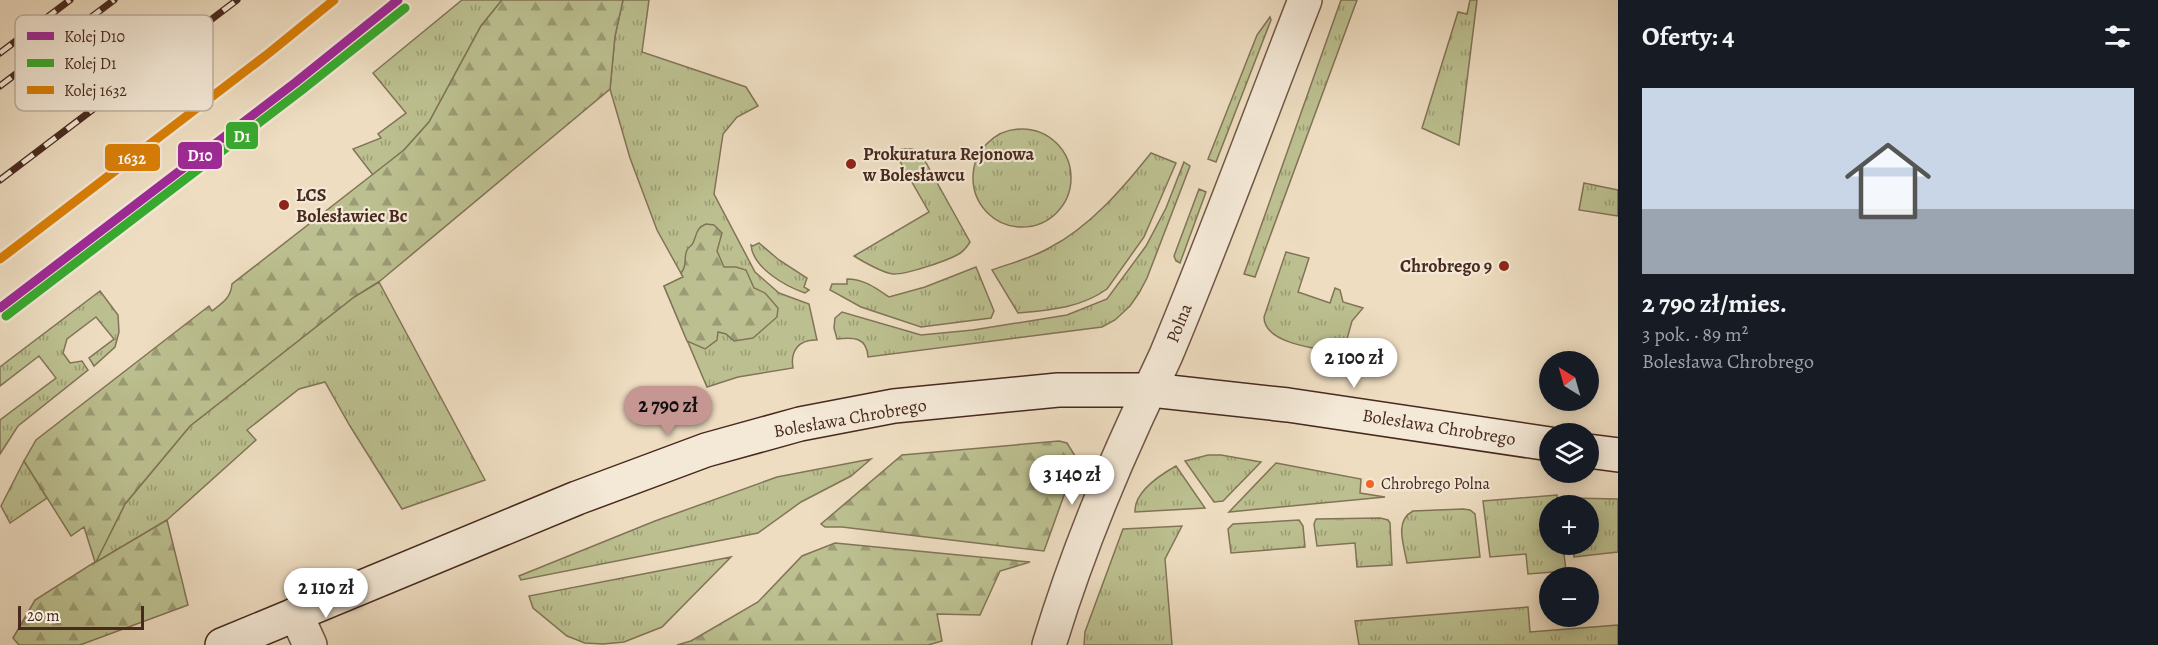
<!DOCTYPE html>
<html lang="pl">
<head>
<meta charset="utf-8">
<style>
  body { margin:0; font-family:Alegreya,serif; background:#20242c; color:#f1f3f6; height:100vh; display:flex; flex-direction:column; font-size:22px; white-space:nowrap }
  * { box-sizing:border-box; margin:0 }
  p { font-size:20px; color:#9ea1a6 }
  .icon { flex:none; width:33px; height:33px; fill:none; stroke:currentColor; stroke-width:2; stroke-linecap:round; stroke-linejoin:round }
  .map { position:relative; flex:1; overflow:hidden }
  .sheet { display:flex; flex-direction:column; background:#171b24; width:540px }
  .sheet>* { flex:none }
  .needle { width:39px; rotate:323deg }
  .tools { position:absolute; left:1539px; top:351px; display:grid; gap:12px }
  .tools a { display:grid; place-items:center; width:60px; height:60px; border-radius:50%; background:#171b24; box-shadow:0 3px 15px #0003; font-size:30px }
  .scale { position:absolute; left:18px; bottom:15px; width:126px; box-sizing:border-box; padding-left:6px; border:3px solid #48291e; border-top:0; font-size:16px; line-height:21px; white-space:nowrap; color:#48291e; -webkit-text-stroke:4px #f4e9d7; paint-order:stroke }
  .price { position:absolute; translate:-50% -51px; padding:0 14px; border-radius:21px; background:#fff; color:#222; font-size:20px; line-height:39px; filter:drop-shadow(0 2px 3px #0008) }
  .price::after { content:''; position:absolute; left:50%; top:36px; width:18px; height:14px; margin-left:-9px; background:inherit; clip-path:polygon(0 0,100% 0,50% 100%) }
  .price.selected { background:#c59692; color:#111 }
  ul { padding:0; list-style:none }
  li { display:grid; align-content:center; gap:12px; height:318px; padding:0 24px }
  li+li { border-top:2px solid #363941 }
  li span { display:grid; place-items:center; height:186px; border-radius:0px; color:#555 }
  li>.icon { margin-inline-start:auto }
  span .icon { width:108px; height:108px; fill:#fffc; stroke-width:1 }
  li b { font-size:26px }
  h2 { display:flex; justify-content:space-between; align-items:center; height:72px; padding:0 24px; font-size:26px }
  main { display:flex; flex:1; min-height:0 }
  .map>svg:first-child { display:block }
</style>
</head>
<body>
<main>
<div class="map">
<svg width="1618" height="645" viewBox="0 0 1618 645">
  <defs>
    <pattern id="grass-tufts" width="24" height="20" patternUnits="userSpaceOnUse" patternTransform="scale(1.5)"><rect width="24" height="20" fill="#bcc090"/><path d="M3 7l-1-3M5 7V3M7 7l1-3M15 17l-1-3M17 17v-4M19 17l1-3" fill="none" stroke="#9b9c75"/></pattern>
    <pattern id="forest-firs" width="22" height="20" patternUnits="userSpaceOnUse" patternTransform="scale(1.5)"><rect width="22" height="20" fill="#bcc090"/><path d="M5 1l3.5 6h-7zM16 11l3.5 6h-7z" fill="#9b9c75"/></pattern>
  </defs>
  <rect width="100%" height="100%" fill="#eeddc1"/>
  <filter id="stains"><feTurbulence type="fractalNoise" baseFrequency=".00333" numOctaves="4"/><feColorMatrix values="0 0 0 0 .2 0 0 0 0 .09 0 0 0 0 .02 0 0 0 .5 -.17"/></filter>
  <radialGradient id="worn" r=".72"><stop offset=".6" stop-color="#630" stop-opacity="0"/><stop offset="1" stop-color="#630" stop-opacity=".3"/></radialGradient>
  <!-- grass -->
  <path fill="url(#grass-tufts)" stroke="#827457" stroke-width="1.5" d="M 462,0 L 502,0 L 481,26 L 429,122 L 404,150 L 373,175 L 353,149 L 381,138 L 378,134 L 406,113 L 373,73 Z
    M 623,0 L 649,0 L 642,52 L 746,87 L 758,106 L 737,117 L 723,134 L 714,194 L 755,272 L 779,293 L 809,304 L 817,340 C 799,339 790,351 793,368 L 738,377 L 707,387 L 664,286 L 683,277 L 657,230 L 630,158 L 610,89 L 615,36 Z
    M 1341,0 L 1357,0 L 1255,277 L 1244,274 Z
    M 1470,0 L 1477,0 L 1459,145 L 1422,128 L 1458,12 L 1467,14 Z
    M 1270,17 L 1271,20 L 1216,162 L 1208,159 L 1257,35 Z
    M973 178a49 49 0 1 1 98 0a49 49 0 1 1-98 0Z
    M 903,149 L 913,149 L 920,152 L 970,242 C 967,247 963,252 957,255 C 946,261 905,275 893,274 C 883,273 862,261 854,256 L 929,212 L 894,151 Z
    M 1151,153 L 1176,163 L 1144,237 L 1107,289 C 1081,308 1049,310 1018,313 L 992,270 C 1011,263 1032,258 1049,248 C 1090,227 1123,188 1151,153 Z
    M 1184,162 L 1190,166 L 1147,278 L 1139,293 L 1130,306 L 1115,320 L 1102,327 L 868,357 C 867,337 853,337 837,339 L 834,328 L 835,318 L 842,312 L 921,335 L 973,330 L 1067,315 L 1107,299 L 1146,246 L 1166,208 Z
    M 1584,183 L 1618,190 L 1618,216 L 1579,210 Z
    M 1199,189 L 1206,192 L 1180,263 L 1176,261 L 1174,256 Z
    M 759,243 L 779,260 L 807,278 L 804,287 L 809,290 L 805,293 C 785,286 753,268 751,245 L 753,246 Z
    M 1286,252 L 1309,258 L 1298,292 L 1330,303 L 1335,288 L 1340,290 L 1343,302 L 1363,308 L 1352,321 L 1343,353 C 1322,349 1264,345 1264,317 Z
    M 976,267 L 994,311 L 991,318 L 921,327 L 861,307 L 830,290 L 832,284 L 847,284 L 847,279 C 864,279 876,288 889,297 L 925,287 Z
    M 379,282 L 485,480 L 402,509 L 350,426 L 325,382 L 299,389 L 247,430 L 256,440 L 167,520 L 95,563 L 125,504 L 190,426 L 354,297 Z
    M 100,291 L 118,315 L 119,332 L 115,347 L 94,366 L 89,358 L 114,339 L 96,317 L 67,339 L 63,353 L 70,363 L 82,361 L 88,370 L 18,426 L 0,454 L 0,420 L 56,378 L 39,356 L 0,386 L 0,367 Z
    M 1208,455 L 1221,455 L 1261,462 L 1223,501 L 1214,502 L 1185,461 Z
    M 871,459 L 851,476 L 801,502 L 758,533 L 521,580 L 519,576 L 655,521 L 777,477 Z
    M 24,461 L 47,498 L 10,523 L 1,506 Z
    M 1276,463 L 1361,479 L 1360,493 L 1385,497 L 1229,512 Z
    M 1176,466 L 1205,508 L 1135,512 C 1134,492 1160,475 1176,466 Z
    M 1557,495 L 1558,505 L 1550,506 L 1550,544 L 1563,545 L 1566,571 L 1528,574 L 1526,554 L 1490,557 L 1483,501 Z
    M 1569,498 L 1618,499 L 1618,552 L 1574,557 L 1573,545 L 1588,544 L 1588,506 L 1570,505 Z
    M 1463,509 L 1470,510 L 1475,514 L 1480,557 L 1407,563 C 1404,545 1394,521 1413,511 Z
    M 1380,518 L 1388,520 L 1390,523 L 1392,565 L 1357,567 L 1355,543 L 1317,546 L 1314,524 L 1316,519 Z
    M 1299,520 L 1303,526 L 1305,547 L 1231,553 L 1228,529 L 1233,524 Z
    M 1182,526 L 1165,559 L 1172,645 L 1084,645 L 1085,632 L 1123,529 Z
    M 731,557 L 662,627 L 624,642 L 603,644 L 585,643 L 567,636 L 533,608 L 529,596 Z
    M 1528,607 L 1530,632 L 1618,625 L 1618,645 L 1359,645 L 1355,621 Z"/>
  <!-- forest -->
  <path fill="url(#forest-firs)" stroke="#827457" stroke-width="1.5" d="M 502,0 L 623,0 L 615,36 L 610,89 L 380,281 L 354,297 L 190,426 L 125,504 L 96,562 L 167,520 L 188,605 L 80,645 L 19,645 L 13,638 L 35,600 L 95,562 L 84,527 L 71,536 L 24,461 L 36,440 L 209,306 L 212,311 C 222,303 231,298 232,284 L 404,150 L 429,122 L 481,26 Z
    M 706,224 L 714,225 L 722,233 L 717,251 L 724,267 L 736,267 L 746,270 L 754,288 L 765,293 L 778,308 L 777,317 L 753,338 L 734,341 L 726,334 L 718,332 L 717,340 L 705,349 L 687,341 L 664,286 L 683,277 L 681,273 C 688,265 683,259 687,250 C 688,247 692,246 693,243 C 697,234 696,228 706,224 Z
    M 1059,441 L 1067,443 L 1077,459 L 1044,551 L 842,527 L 825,527 L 821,524 L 902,455 Z
    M 835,543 L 1030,562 L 1000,571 L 980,615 L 937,614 L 942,641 L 928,645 L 677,645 L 691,641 L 758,602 L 802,556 Z"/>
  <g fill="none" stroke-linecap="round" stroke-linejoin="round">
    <!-- street casing -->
    <g stroke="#725647" stroke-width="36">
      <path id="street" d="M 296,614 L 310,645
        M 1049,645 C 1072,569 1102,493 1135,421 C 1145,399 1156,377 1166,355 C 1215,238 1259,118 1305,0"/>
    </g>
    <!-- secondary casing -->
    <g stroke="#48291e" stroke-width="36">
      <path id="secondary" d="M 1588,451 L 1618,455
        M 222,645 L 577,498 L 706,450 L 800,424 L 894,406 L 1058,390 L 1151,390 L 1288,405 L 1550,444"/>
    </g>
    <!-- street -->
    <use href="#street" stroke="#f4e9d7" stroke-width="33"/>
    <!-- secondary -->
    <use href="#secondary" stroke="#f4e9d7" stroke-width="33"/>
    <!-- rail casing -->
    <g stroke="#48291e" stroke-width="7">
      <path id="rail" d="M 0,53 L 70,0
        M 0,86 L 114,0
        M 0,180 L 237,0"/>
    </g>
    <!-- rail -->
    <use href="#rail" stroke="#f4e9d7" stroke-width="4.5" stroke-dasharray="14" stroke-linecap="butt"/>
    <!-- rail-1 casing -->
    <g stroke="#f4e9d7" stroke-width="14">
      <path id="rail-1" d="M 0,308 L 296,82 L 398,0"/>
    </g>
    <!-- rail-2 casing -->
    <g stroke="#f4e9d7" stroke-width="14">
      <path id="rail-2" d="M 6,316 L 302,90 L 405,8"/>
    </g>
    <!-- rail-3 casing -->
    <g stroke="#f4e9d7" stroke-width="14">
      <path id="rail-3" d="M 0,259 L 269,53 L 334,0"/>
    </g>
    <!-- rail-1 -->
    <use href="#rail-1" stroke="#9e2a97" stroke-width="9"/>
    <!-- rail-2 -->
    <use href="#rail-2" stroke="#37ab2f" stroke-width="9"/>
    <!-- rail-3 -->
    <use href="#rail-3" stroke="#da7f06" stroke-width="9"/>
  </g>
  <!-- markers -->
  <g fill="#8f2418" stroke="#f4e9d7" stroke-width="2">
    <circle cx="851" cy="164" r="6"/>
    <circle cx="284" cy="205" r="6"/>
    <circle cx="1504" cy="266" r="6"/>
  </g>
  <circle fill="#f26522" stroke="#f4e9d7" stroke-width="2" cx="1370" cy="484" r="5"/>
  <g text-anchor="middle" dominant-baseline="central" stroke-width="4.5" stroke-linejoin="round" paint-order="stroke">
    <!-- bus labels -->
    <g font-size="16" fill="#48291e" stroke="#f4e9d7" text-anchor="start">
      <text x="1381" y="484">Chrobrego Polna</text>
    </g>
    <!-- poi labels -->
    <g font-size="18" font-weight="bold" fill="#48291e" stroke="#f4e9d7" text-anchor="start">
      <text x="863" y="154">Prokuratura Rejonowa<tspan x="863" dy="21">w Bolesławcu</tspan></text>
      <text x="296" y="195">LCS<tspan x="296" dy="21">Bolesławiec Bc</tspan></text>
      <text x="1492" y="266" text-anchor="end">Chrobrego 9</text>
    </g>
    <!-- street labels -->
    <g font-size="18" fill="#48291e" stroke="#f4e9d7">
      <text transform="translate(1179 323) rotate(-68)">Polna</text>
      <text transform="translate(850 418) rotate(-10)">Bolesława Chrobrego</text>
      <text transform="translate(1439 427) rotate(9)">Bolesława Chrobrego</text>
    </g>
  </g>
  <!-- legend -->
  <rect x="15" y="15" width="198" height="96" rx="9" fill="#f4e9d7" stroke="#c0afa0" stroke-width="1.5"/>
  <rect x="27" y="32" width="27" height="8" fill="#9e2a97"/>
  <rect x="27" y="59" width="27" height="8" fill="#37ab2f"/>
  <rect x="27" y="86" width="27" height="8" fill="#da7f06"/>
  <g font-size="16" fill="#48291e">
    <text x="64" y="42">Kolej D10</text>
    <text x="64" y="69">Kolej D1</text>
    <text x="64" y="96">Kolej 1632</text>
  </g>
  <g stroke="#f4e9d7" stroke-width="2">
    <rect x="225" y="121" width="34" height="29" rx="6" fill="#37ab2f"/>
    <rect x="177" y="141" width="46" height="29" rx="6" fill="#9e2a97"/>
    <rect x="104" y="143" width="57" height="29" rx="6" fill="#da7f06"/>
  </g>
  <g font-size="16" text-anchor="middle" font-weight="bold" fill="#fff">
    <text x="242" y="142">D1</text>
    <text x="200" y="161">D10</text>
    <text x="132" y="164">1632</text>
  </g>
  <rect width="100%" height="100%" filter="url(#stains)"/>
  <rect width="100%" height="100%" fill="url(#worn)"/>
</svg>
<div class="tools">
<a><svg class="needle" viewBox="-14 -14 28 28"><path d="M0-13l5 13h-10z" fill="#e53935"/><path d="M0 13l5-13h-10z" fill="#9ea1a6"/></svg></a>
<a><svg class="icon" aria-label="layers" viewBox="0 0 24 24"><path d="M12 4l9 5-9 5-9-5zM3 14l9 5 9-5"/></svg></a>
<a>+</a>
<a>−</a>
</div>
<div class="scale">20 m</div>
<b class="price" style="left:1354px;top:389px">2 100 zł</b>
<b class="price selected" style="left:668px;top:437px">2 790 zł</b>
<b class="price" style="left:1072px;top:506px">3 140 zł</b>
<b class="price" style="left:326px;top:619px">2 110 zł</b>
</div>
<section class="sheet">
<h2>Oferty: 4<svg class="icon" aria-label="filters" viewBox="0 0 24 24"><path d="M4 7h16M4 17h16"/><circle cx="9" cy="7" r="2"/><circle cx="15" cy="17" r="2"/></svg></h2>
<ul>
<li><span style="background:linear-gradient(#c9d6e8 65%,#9aa5b1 0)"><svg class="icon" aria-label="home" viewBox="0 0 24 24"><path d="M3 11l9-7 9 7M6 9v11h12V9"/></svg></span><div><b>2 790 zł/mies.</b><p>3 pok. · 89 m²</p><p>Bolesława Chrobrego</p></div></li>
</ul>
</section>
</main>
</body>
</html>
